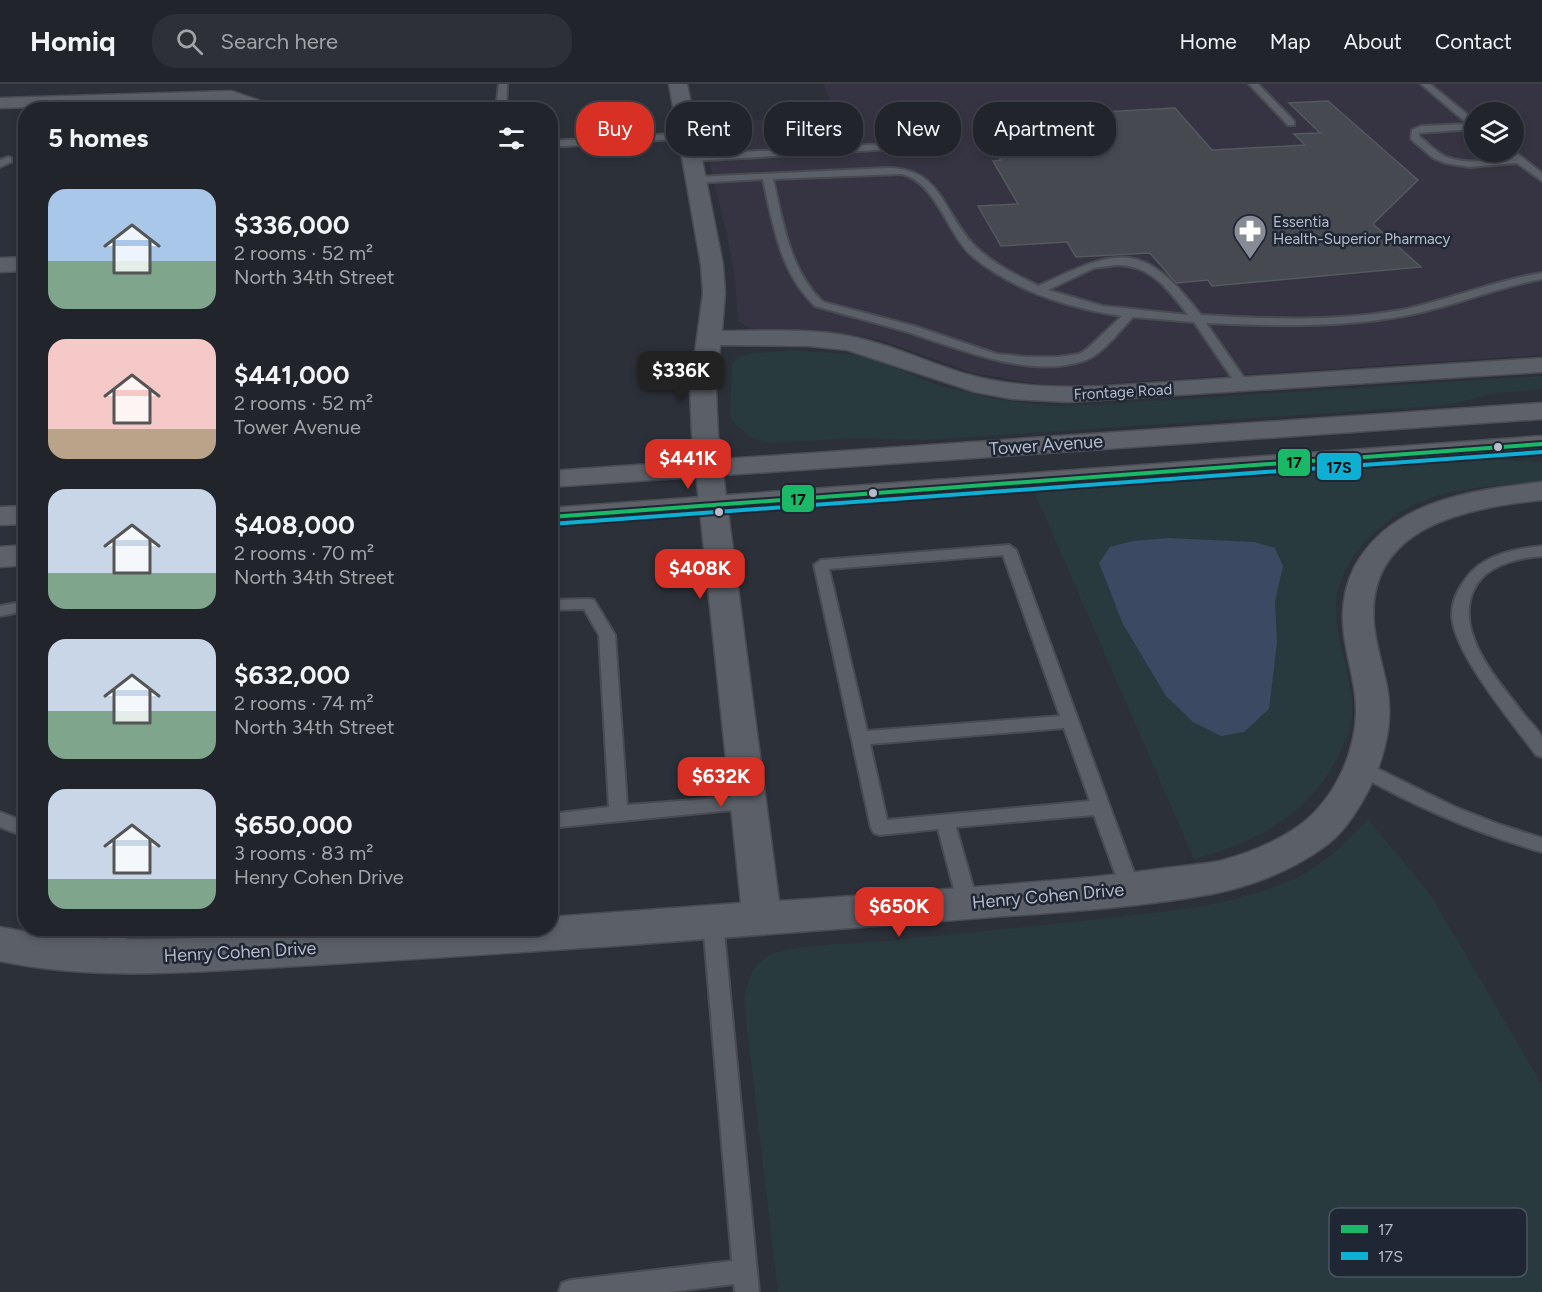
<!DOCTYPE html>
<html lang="en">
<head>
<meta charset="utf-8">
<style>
  body { margin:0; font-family:Figtree,sans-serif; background:#2d3036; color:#f1f3f6; height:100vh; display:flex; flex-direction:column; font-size:22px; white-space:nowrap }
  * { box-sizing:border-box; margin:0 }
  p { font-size:20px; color:#a2a4a8 }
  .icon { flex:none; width:33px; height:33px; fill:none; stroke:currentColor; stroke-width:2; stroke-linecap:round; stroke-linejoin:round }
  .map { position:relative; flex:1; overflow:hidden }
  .side { position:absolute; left:18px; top:18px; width:540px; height:834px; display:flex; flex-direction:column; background:#21242a; border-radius:24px; box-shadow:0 3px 9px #0003,0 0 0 2px #3e4147 }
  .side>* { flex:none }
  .top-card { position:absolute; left:576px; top:18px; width:570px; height:54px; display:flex; gap:12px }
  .tools { position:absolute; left:1464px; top:18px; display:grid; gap:12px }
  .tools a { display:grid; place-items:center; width:60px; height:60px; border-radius:50%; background:#21242a; box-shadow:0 3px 9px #0003,0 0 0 2px #3e4147; font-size:30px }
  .price { position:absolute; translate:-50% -51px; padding:0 14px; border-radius:12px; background:#d93025; color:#fff; font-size:20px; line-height:39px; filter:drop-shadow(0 2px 3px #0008) }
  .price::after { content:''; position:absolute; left:50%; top:36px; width:18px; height:14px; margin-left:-9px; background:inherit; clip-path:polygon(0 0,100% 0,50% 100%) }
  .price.current { background:#222; color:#fff }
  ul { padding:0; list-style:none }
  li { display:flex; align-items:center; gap:18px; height:150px; padding:0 30px }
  li span { display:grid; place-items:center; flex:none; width:168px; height:120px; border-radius:18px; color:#555 }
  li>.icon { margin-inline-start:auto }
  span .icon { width:72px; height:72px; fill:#fffc; stroke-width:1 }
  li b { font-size:26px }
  h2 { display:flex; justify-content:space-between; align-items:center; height:72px; padding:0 30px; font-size:26px }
  .pill { padding:0 21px; border-radius:24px; background:#21242a; box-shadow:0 3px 9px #0003,0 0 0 2px #3e4147; font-size:21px; line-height:54px }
  .pill.current { background:#d93025; color:#fff }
  header { display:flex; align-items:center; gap:36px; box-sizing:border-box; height:84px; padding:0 30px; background:#21242a; border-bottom:2px solid #3e4147 }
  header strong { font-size:28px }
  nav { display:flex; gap:33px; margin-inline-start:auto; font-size:21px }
  .search { width:420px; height:54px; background:#2d3036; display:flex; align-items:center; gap:15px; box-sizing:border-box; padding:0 21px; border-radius:24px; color:#a2a4a8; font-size:22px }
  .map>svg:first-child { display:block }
</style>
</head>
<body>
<header>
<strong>Homiq</strong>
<div class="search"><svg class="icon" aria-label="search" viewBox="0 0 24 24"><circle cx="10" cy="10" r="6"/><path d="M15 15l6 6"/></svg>Search here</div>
<nav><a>Home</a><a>Map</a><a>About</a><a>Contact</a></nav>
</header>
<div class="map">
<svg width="1542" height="1208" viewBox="0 0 1542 1208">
  <rect width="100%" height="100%" fill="#2c3038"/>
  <!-- medical -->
  <path fill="#363442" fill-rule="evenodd" d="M 824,0 L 1542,0 L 1542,271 L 1086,301 L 1043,301 L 973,289 L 883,257 L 855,251 L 758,246 L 746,242 L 738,237 L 735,195 L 728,156 L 700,38 L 837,33 ZM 1474,28 L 1514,28 L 1514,68 L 1474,68 Z"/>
  <!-- green -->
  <path fill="#293a3e" d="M 791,266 L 855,271 L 880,278 L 940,302 L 996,315 L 1047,322 L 1090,321 L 1542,292 L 1542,305 L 1490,310 L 1456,319 L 1434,322 L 924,356 L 855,354 L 769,359 L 750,353 L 733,338 L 730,330 L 732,281 L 737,274 L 747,270 Z
    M 1486,375 L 1542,378 L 1542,398 C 1469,404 1412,403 1361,463 C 1347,479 1335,502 1336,525 C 1336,560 1355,599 1352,632 C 1351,647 1344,661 1337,674 C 1308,732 1254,759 1194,775 L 1034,407 Z
    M 1368,735 L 1430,810 L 1542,1001 L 1542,1208 L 778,1208 L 744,918 C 747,898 750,883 768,872 C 787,861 859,859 884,857 C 960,850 1035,842 1110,834 C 1171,827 1234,822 1291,796 C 1323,782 1344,760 1368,735 Z"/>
  <!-- water -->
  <path fill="#3b4962" d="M 1169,454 L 1254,458 L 1275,464 L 1283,482 L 1275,518 L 1277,558 L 1269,625 L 1244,648 L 1221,652 L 1193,638 L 1166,612 L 1123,540 L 1099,479 L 1110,463 L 1132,457 Z"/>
  <!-- building -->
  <path fill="#464950" stroke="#54585f" stroke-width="1.5" d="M 1328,17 L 1418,96 L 1373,140 L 1421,183 L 1212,202 L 1208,196 L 1176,199 L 1150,169 L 1076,173 L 1067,158 L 1001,162 L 978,122 L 1018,120 L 993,77 L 1001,76 L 976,35 L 1175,24 L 1212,66 L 1305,61 L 1294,50 L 1320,49 L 1289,19 Z"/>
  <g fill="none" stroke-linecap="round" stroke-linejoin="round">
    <!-- lane casing -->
    <g stroke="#484b51" stroke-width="4">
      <path id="lane" d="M 499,0 L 507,0 L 506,26 L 496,26 Z
        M 1249,0 L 1258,0 L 1294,37 L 1294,41 L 1288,41 Z
        M 1421,0 L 1430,0 L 1474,36 L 1474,45 L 1419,49 L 1419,52 C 1426,58 1433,65 1441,70 C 1460,82 1489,76 1511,74 L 1507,70 L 1509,68 L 1515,68 L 1542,89 L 1542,97 L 1517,79 L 1469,83 L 1445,79 L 1433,74 L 1411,55 L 1412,46 L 1421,42 L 1468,40 Z
        M 928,33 L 933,36 L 946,60 L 944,62 L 692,77 L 687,74 L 692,71 L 935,57 L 923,36 Z
        M 688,49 L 691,50 L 691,54 L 550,63 L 550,57 Z
        M 8,73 L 11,74 L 11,78 L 0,83 L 0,76 Z
        M 887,84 C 941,84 942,126 972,159 C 989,177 1011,189 1033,199 L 1038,202 C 1119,164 1142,155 1201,231 C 1269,235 1339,238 1406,225 C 1446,216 1485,201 1525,192 L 1542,189 L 1542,195 C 1495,204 1451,223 1404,232 C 1339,244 1272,242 1206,239 L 1249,301 L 1243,305 L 1239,304 L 1194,238 L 1133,233 C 1120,246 1104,269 1086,276 C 1031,296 960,265 908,248 C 877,239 846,231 815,222 C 780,189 773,140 763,95 L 696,99 L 691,96 L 696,93 ZM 901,90 C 935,96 948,151 972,172 C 1014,207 1069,224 1122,232 L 1087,265 L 1079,270 L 1058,273 L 1027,273 L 997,270 L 914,242 L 823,218 C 789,186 783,137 773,95 ZM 1117,181 C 1151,181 1169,206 1188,231 L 1103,222 L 1048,206 L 1094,184 Z
        M 1009,461 L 1016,466 L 1140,805 L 1137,811 L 1130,813 L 1123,811 L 1094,731 L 956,743 L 978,820 L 975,826 L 968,828 L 961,826 L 958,820 L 938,745 L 880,751 L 874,749 L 871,744 L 814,481 L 821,476 ZM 1003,471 L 1060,632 L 867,647 L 829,485 ZM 1064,644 L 1090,717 L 887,736 L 870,660 Z
        M 1542,462 L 1542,472 C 1517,474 1486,481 1474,505 C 1453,550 1500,598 1525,632 C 1530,638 1540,647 1542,654 C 1542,659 1542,667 1542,673 L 1536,671 C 1513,639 1452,568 1452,530 C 1452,518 1458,505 1465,496 C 1482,471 1514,465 1542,462 Z
        M 589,515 L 594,516 L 615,551 L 627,721 L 747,712 L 753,714 L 756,719 L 753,724 L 550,744 L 550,730 L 609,723 L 599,551 L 584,525 L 550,526 L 550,516 Z
        M 26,517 L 26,527 L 0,532 L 0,522 Z
        M 1360,676 L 1455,723 L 1501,741 L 1542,754 L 1542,768 C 1475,749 1414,722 1354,688 L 1351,683 L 1354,678 Z
        M 0,728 L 26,738 L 26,753 L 0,743 Z
        M 713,830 L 720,832 L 723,838 L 759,1208 L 735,1208 L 734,1200 L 670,1208 L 559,1208 L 562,1199 L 571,1196 L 732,1177 L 703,838 L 706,832 Z
        M 111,844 L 131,844 L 117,878 L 110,881 L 103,878 L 100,872 Z
        M 269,844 L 289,844 L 280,872 L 273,875 L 266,872 L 263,866 Z"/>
    </g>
    <!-- street casing -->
    <g stroke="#484b51" stroke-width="3">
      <path id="street" d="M 669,0 L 687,0 L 723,181 L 725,209 L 722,247 C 764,247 807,244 849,252 C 890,260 926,278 966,290 C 1011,303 1059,304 1106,302 L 1542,274 L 1542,288 L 1068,318 L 1012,315 L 975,308 L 847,266 L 808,262 L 720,261 L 716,306 L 718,351 L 779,817 C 880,810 981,803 1082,794 C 1113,791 1143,787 1174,783 C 1189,781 1205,780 1220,777 C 1249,769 1280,757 1304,738 C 1340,708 1361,656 1355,610 C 1352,586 1344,563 1343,539 C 1342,520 1346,500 1354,484 C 1390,416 1473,406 1542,398 L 1542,416 C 1467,424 1365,442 1374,541 C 1376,562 1383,582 1387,603 C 1394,640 1384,676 1367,709 C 1355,731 1342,751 1321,765 C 1290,787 1249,803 1212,810 C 1140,823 1066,828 993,833 C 872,843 751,851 629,861 C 513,869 398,876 282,883 C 187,888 94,897 0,877 L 0,843 C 121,867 242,849 364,845 C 426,842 488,844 550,844 L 550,833 L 741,819 L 692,351 L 690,306 L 703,209 L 701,181 Z
        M 231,7 L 258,16 L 261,20 L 259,26 L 241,26 L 242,23 L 229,17 L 0,24 L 0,14 Z
        M 26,173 L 26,187 L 0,188 L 0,174 Z"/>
    </g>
    <!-- primary casing -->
    <g stroke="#4a4d55" stroke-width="3">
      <path id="primary" d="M 1542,319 L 1542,335 L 550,403 L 550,387 Z
        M 1542,352 L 1542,368 L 550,442 L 550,424 Z
        M 26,422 L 26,440 L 0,441 L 0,423 Z
        M 26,461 L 26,481 L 0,483 L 0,463 Z"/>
    </g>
    <!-- lane -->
    <use href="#lane" fill="#5b5f67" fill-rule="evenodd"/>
    <!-- street -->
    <use href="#street" fill="#5b5f67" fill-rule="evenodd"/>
    <!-- primary -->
    <use href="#primary" fill="#5e6168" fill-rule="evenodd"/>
    <!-- bus-1 casing -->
    <g stroke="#1f2634" stroke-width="8">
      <path id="bus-1" d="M 550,433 L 1542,360"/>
    </g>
    <!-- bus-2 casing -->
    <g stroke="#1f2634" stroke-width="8">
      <path id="bus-2" d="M 551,440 L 1542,368"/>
    </g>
    <!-- bus-1 -->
    <use href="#bus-1" stroke="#1ab867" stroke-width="4"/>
    <!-- bus-2 -->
    <use href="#bus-2" stroke="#0dafd3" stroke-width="4"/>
  </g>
  <!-- icons -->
  <defs>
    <g id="pharmacy-pin" transform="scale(1.725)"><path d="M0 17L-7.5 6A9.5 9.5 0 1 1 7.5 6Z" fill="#868b96" stroke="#1f2634"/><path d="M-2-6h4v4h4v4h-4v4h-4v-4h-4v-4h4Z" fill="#fff"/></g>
  </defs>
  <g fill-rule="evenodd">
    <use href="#pharmacy-pin" x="1250" y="147"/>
  </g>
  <!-- markers -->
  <g fill="#b6bcc9" stroke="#1f2634" stroke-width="2">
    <circle cx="1498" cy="363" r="5"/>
    <circle cx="873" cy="409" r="5"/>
    <circle cx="719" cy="428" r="5"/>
  </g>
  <g text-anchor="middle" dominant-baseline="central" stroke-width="5" stroke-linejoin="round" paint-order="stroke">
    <!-- far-poi labels -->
    <g font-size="15" fill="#b6bcc9" stroke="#1f2634" text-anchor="start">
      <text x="1273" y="138">Essentia<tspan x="1273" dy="17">Health-Superior Pharmacy</tspan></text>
    </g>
    <!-- far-street labels -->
    <g font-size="15" fill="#b6bcc9" stroke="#1f2634">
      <text transform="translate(1123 308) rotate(-3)">Frontage Road</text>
    </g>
    <!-- street labels -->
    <g font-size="18" fill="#b6bcc9" stroke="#1f2634">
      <text transform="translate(1046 361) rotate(-4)">Tower Avenue</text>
      <text transform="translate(1048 812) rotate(-5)">Henry Cohen Drive</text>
      <text transform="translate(240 868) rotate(-3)">Henry Cohen Drive</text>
    </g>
  </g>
  <!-- legend -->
  <rect x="1329" y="1124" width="198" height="69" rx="9" fill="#1f2634" stroke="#4c5361" stroke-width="1.5"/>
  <rect x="1341" y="1141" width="27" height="8" fill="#1ab867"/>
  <rect x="1341" y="1168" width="27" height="8" fill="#0dafd3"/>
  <g font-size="16" fill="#b6bcc9">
    <text x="1378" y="1151">17</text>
    <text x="1378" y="1178">17S</text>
  </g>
  <g stroke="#1f2634" stroke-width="2">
    <rect x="1277" y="364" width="34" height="29" rx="6" fill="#1ab867"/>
    <rect x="1316" y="368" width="46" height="29" rx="6" fill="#0dafd3"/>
    <rect x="781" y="400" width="34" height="29" rx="6" fill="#1ab867"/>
  </g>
  <g font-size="16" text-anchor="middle" font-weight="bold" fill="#111">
    <text x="1294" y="384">17</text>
    <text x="1339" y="389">17S</text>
    <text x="798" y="421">17</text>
  </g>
</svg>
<div class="tools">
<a><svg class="icon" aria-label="layers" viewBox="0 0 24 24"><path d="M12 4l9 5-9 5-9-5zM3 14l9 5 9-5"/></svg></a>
</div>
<b class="price current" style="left:681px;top:318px">$336K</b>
<b class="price" style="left:688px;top:406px">$441K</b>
<b class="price" style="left:700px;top:516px">$408K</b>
<b class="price" style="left:721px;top:724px">$632K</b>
<b class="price" style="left:899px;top:854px">$650K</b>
<div class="top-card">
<a class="pill current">Buy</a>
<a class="pill">Rent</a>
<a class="pill">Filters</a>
<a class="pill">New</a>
<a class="pill">Apartment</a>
</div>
<section class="side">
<h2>5 homes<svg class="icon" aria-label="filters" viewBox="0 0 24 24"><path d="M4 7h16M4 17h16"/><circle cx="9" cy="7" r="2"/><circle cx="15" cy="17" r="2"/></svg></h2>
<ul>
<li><span style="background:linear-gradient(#a9c7e8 60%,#7fa58c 0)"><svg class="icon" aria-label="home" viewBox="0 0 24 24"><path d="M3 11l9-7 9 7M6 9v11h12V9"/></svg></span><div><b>$336,000</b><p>2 rooms · 52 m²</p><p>North 34th Street</p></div></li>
<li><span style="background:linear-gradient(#f6c9c9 75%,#b9a48a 0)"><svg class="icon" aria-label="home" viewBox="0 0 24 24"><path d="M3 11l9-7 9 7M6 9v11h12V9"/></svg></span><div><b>$441,000</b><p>2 rooms · 52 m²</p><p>Tower Avenue</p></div></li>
<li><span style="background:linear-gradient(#c9d6e8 70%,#7fa58c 0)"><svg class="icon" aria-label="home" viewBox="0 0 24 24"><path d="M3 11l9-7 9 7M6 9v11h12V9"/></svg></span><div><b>$408,000</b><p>2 rooms · 70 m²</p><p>North 34th Street</p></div></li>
<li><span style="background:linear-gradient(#c9d6e8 60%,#7fa58c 0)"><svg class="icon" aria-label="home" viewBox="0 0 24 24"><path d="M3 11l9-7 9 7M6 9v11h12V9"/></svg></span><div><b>$632,000</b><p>2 rooms · 74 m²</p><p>North 34th Street</p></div></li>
<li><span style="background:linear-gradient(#c9d6e8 75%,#7fa58c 0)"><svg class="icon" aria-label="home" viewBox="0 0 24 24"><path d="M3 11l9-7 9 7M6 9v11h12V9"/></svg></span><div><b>$650,000</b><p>3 rooms · 83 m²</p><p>Henry Cohen Drive</p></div></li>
</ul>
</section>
</div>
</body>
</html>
